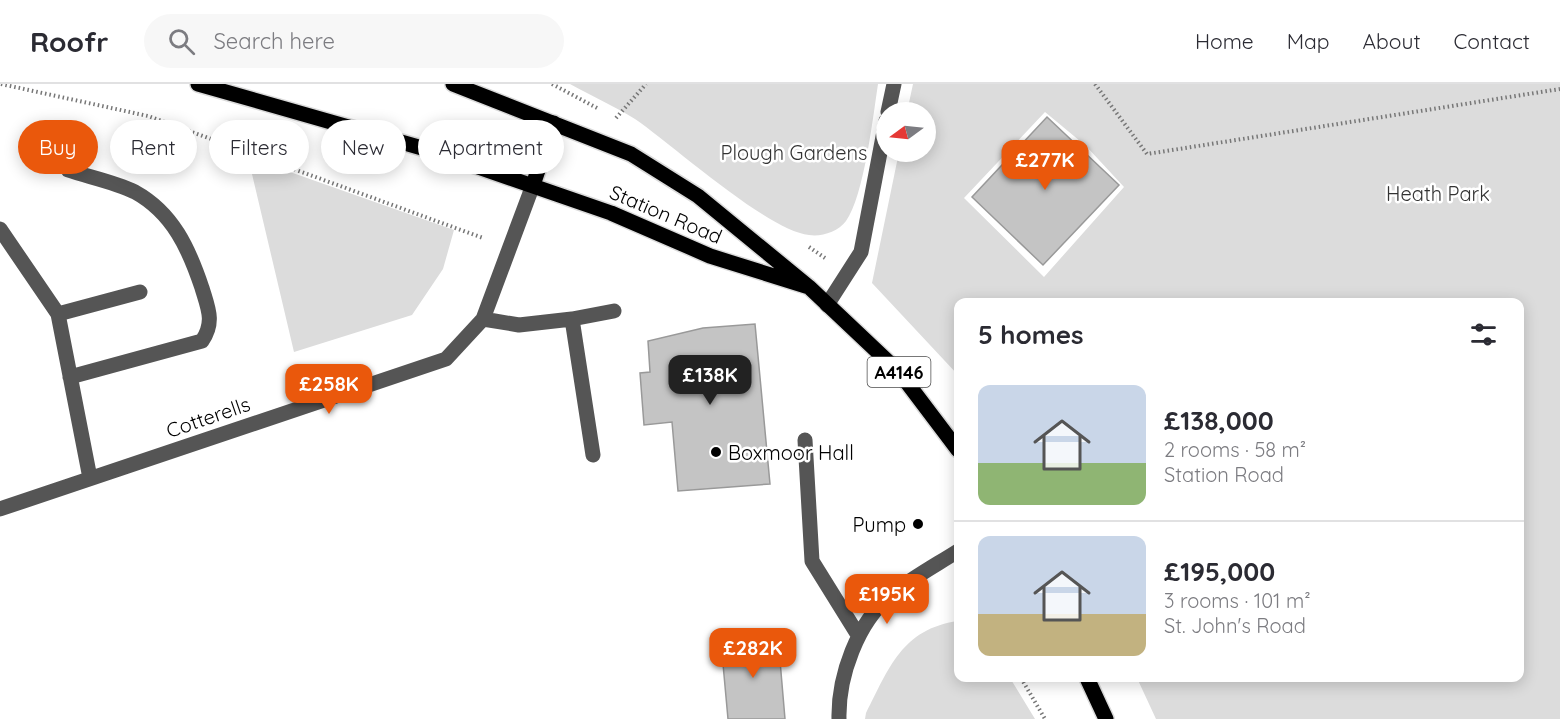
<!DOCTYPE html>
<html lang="en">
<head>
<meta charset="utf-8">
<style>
  body { margin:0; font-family:Quicksand,sans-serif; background:#f7f7f7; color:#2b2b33; height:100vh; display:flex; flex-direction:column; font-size:22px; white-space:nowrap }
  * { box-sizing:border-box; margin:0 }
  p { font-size:20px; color:#7c7c81 }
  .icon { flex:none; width:33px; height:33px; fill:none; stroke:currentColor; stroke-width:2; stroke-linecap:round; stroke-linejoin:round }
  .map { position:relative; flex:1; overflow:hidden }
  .sheet { position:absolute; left:954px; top:214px; width:570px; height:384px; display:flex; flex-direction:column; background:#fff; border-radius:12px; box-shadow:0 3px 15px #0003 }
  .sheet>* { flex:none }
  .guide { position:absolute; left:18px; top:36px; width:570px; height:54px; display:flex; gap:12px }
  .needle { width:39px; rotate:255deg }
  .tools { position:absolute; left:876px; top:18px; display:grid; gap:12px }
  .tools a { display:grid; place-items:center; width:60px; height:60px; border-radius:50%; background:#fff; box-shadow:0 3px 15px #0003; font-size:30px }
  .price { position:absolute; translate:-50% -51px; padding:0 14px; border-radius:12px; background:#ea580c; color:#fff; font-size:20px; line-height:39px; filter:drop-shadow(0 2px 3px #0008) }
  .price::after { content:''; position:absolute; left:50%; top:36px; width:18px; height:14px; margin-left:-9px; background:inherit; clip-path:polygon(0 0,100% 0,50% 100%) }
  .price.on { background:#222; color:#fff }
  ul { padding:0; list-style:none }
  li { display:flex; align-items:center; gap:18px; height:150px; padding:0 24px }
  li+li { border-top:2px solid #e1e1e2 }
  li span { display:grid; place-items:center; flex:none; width:168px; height:120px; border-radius:12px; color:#555 }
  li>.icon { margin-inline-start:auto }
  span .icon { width:72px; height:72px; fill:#fffc; stroke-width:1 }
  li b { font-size:26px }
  h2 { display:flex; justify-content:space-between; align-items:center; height:72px; padding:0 24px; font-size:26px }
  .tag { padding:0 21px; border-radius:27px; background:#fff; box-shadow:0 3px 15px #0003; font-size:21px; line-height:54px }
  .tag.on { background:#ea580c; color:#fff }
  header { display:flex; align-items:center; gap:36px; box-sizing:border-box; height:84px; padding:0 30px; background:#fff; border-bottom:2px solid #e1e1e2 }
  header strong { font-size:28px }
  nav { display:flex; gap:33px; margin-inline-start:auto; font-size:21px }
  .search { width:420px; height:54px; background:#f7f7f7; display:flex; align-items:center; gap:15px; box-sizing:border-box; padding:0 21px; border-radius:33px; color:#7c7c81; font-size:22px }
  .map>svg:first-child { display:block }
</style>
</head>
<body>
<header>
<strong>Roofr</strong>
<div class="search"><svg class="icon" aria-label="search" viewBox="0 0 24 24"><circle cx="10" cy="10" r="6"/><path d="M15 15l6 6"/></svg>Search here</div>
<nav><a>Home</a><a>Map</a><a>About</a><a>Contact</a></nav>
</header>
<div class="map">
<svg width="1560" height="635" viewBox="0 0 1560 635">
  <rect width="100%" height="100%" fill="#fff"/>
  <!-- green -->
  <path fill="#dcdcdc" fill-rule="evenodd" d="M 570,0 L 878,0 C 873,33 864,112 846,137 C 838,148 821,153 809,151 C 768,147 673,61 635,35 C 614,22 592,12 570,0 Z
    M 913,0 L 1560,0 L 1560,635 L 1156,635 L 1137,594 L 1520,594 L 1520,219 L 958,219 L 958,291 L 872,199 L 899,68 L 926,68 L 926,28 L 907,28 ZM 1045,28 L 1086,62 L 1124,103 L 1044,193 L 964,114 Z
    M 248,73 L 454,146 L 443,185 L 412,231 L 294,268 Z
    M 958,537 L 958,594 L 1010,594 L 1035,635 L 865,635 L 866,629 C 889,584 902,545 958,537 Z"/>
  <!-- building -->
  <path fill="#c4c4c4" stroke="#999" stroke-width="1.5" d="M 1047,33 L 1119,101 L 1043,181 L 972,113 Z
    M 755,240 L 770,400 L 678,407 L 672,338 L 644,341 L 640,289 L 650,288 L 648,257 L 703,244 Z
    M 778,553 L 785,635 L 728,635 L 721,558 Z"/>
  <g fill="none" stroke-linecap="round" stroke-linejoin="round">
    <!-- major casing -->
    <g stroke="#dbdbdb" stroke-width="18">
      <path id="major" d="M 198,0 L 429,66 L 611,129 L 710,172 L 809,203
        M 453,0 L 631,70 L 698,112 L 809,203 L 899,288 L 958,366
        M 533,101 L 554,39
        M 1087,594 L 1106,635"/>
    </g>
    <!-- path -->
    <path stroke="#777" stroke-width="4" stroke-dasharray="1.5 3" stroke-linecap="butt" d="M 1,0 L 148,32 L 483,154
      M 552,0 L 597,24
      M 1095,0 L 1147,70 L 1560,5
      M 616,34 L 646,0
      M 809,163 L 825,174
      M 1021,594 L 1045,635"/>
    <!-- minor -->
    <path stroke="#555" stroke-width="15" d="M 888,28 L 894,0
      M 68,86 C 89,93 115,98 135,108 C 173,129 189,165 202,204 C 208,224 215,238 202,257 L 70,293
      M 0,145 L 58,230 L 90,394
      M 827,221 L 861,168 L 886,37
      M 58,230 L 140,208
      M 483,235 L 519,241 L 572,235 L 593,371
      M 572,235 L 614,227
      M 805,356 L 812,477 L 858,551
      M 0,425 L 446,275 L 483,235 L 533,101
      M 839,635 C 838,593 857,538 892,510 C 912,494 936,481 958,467"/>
    <!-- major -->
    <use href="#major" stroke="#000" stroke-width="15"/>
  </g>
  <!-- markers -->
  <g fill="#000" stroke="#fff" stroke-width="2">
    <circle cx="716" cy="368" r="6"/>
    <circle cx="918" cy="440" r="6"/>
  </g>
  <g text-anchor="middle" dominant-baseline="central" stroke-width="5" stroke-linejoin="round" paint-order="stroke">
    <!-- shield labels -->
    <rect fill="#fff" stroke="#4c4c4c" stroke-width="1.5" x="867.5" y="273" width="63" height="30" rx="4.5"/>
    <g font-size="18" font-weight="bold" fill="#000">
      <text x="899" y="288">A4146</text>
    </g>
    <!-- park labels -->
    <g font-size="20" fill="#333" stroke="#fff">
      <text x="794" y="68">Plough Gardens</text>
      <text x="1438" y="109">Heath Park</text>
    </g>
    <!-- street labels -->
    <g font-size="20" fill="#000" stroke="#fff">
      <text transform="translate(666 130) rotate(23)">Station Road</text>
      <text transform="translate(208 333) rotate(-19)">Cotterells</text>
    </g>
    <!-- poi labels -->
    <g font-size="20" fill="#000" stroke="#fff" text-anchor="start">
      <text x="728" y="368">Boxmoor Hall</text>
      <text x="906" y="440" text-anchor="end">Pump</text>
    </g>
  </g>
</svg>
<div class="tools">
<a><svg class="needle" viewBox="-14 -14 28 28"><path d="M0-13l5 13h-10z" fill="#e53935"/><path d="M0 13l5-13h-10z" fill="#7c7c81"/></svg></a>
</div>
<b class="price" style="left:1045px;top:107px">£277K</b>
<b class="price on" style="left:710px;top:322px">£138K</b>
<b class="price" style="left:329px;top:331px">£258K</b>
<b class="price" style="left:887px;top:541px">£195K</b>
<b class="price" style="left:753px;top:595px">£282K</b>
<div class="guide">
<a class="tag on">Buy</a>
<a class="tag">Rent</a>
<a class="tag">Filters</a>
<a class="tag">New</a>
<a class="tag">Apartment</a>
</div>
<section class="sheet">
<h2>5 homes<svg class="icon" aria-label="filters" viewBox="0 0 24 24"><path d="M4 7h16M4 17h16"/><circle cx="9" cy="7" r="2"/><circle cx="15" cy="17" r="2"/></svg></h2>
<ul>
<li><span style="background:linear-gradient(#c9d6e8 65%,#8fb573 0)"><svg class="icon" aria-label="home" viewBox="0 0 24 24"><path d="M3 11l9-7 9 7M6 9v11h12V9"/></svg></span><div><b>£138,000</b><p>2 rooms · 58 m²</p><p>Station Road</p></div></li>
<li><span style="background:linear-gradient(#c9d6e8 65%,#c2b280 0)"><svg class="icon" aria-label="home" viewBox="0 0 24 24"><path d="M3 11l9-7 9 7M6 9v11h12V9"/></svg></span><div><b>£195,000</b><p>3 rooms · 101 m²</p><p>St. John's Road</p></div></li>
</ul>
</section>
</div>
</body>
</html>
